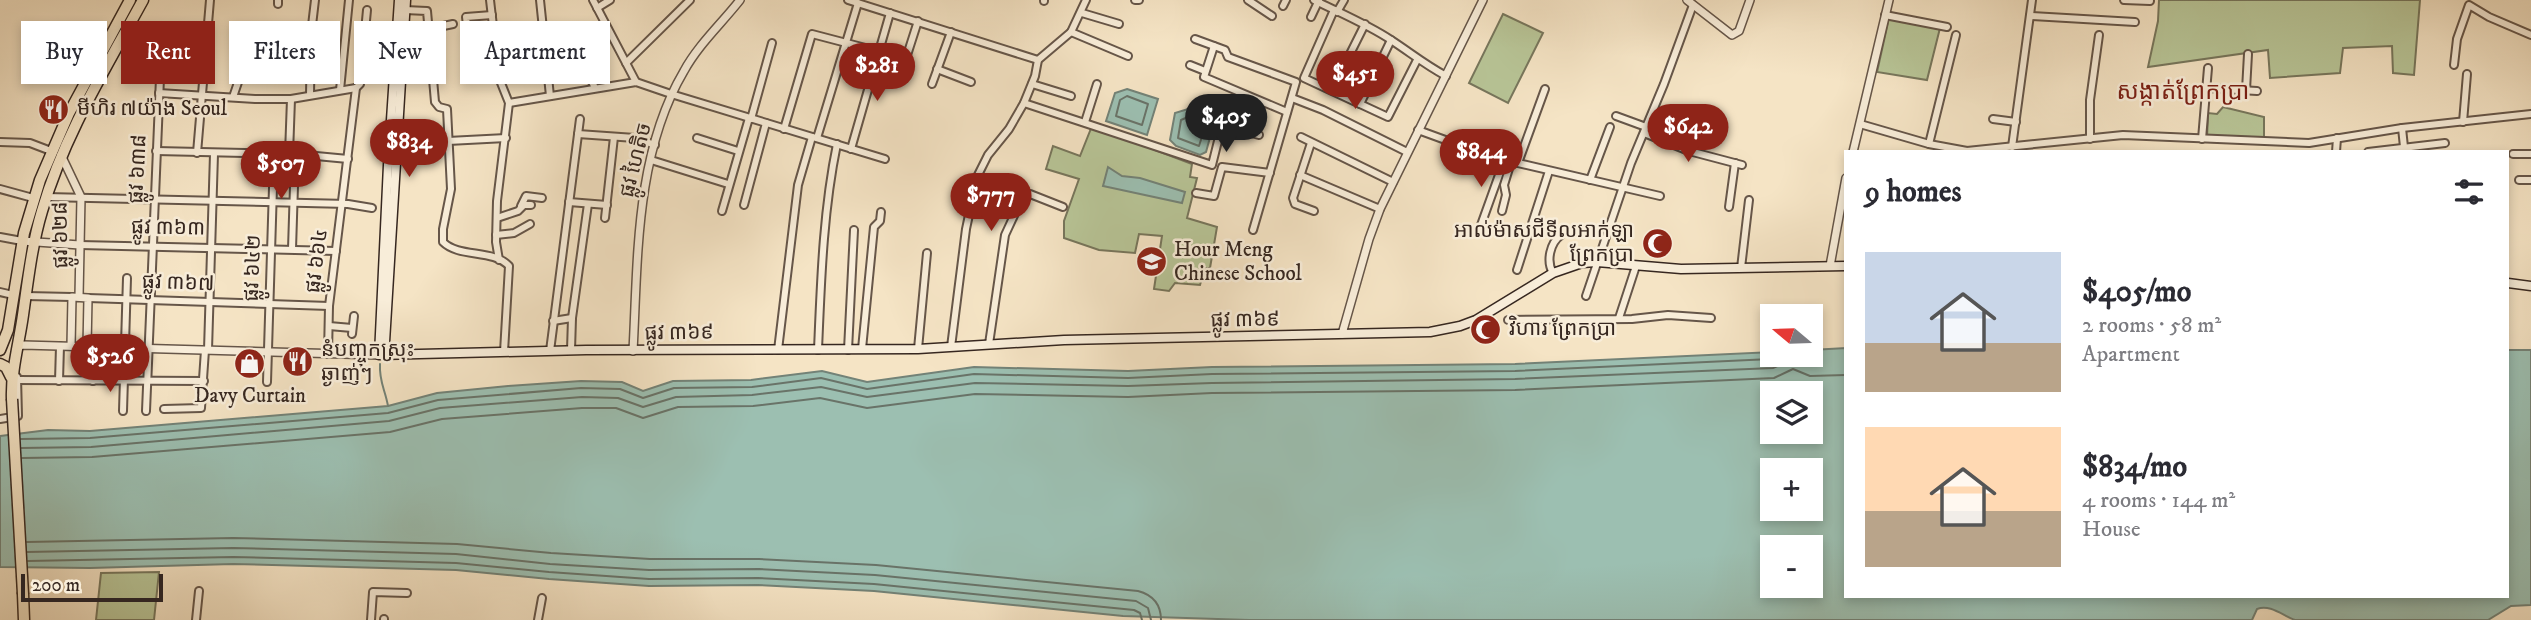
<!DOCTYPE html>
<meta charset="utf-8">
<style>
body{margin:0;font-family:"IM FELL DW Pica","Noto Sans Khmer",serif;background:#f7f7f7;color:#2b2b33;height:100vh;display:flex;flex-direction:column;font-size:26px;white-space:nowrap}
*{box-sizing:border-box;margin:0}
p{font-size:23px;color:#7c7c81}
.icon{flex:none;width:38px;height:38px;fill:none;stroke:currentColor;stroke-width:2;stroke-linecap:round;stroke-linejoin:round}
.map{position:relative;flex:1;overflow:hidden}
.sheet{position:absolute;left:1844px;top:150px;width:665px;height:448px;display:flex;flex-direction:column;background:#fff;border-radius:0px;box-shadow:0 4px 10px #0003}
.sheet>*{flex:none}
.hud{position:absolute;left:21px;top:21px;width:665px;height:63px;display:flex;gap:14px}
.needle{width:46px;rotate:289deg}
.buttons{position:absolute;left:1760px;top:304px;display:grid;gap:14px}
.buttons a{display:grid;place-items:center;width:63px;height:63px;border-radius:0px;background:#fff;box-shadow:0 4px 10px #0003;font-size:35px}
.scale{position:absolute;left:21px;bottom:18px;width:142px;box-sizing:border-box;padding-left:7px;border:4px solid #362720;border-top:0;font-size:19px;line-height:24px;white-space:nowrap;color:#362720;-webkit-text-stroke:5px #f8edd9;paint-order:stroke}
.price{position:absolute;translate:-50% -60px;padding:0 16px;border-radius:24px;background:#8f2418;color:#fff;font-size:23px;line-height:46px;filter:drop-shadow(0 2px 4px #0008)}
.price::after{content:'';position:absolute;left:50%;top:42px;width:21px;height:16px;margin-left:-10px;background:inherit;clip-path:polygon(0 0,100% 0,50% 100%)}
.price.selected{background:#222;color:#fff}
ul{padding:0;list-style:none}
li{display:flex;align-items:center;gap:21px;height:175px;padding:0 21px}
li span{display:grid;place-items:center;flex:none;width:196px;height:140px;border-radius:0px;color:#555}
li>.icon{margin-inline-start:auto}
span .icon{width:84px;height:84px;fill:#fffc;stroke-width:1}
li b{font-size:30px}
h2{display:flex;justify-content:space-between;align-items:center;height:84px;padding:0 21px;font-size:30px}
.chip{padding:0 24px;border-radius:0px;background:#fff;box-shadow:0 4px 10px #0003;font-size:24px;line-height:63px}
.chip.selected{background:#8f2418;color:#fff}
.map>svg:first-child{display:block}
</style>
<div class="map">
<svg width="2531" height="620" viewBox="0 0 2531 620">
<rect width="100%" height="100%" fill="#f5e4c5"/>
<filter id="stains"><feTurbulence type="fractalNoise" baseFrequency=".00286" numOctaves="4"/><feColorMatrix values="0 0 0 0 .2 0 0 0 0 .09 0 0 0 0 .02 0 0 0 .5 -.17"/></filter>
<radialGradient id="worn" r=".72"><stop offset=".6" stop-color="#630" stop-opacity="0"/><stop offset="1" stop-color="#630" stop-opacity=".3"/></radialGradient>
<g fill="#b8c597" stroke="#77765c" stroke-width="2">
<polygon points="2159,0 2420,0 2414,75 2393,73 2392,46 2343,48 2340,73 2270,78 2268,50 2148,67 2158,21"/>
<polygon points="1503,14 1543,33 1508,103 1469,83"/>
<polygon points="1889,18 1940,28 1927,80 1877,72"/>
<polygon points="2223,107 2264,117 2264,139 2207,138 2208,113 2217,114"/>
<polygon points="1092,126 1192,164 1190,177 1197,178 1187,218 1217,227 1210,268 1205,268 1200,285 1175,283 1169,291 1154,289 1162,236 1139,234 1135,253 1099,250 1064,238 1064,221 1079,179 1046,169 1053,146 1080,156"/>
<polygon points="159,572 154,620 96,620 101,573"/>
</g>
<g fill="#9cbfb1" stroke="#738277" stroke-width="2" fill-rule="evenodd">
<polygon points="1127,89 1158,99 1147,135 1106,121 1115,93"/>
<polygon points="1188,109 1215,119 1206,152 1200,155 1176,146 1170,140 1175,113"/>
<polygon points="1108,167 1122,176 1140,178 1185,192 1182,203 1103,186"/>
<path d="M1846,348V597H2508V350H2531V605L2511,606L2488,620H2295C2282,615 2270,604 2257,609L2252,620H1249L1123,616L874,591L758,585L649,586L549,579L456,570L233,564L90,568L0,567V436L48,430L90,431L388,406L437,393L508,386L581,381L622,382L643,391L673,381L751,380L822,371L867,382L974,367L1128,371L1212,367L1515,364L1773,352V355H1811V350ZM1773,394H1811V432H1773ZM1773,471H1811V509H1773ZM1773,548H1811V586H1773Z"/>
</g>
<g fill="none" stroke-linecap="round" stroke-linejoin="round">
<g stroke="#697368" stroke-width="2">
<polygon points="1127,96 1148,104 1142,125 1116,116 1120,100"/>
<polygon points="1188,117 1206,124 1199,146 1178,138 1181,120"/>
<polyline points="21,439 90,438 388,413 438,400 581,388 620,389 643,398 674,388 752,387 821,378 867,389 974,374 1128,378 1212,374 1515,371 1771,359 1778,355"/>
<polyline points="21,448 91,447 389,421 440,408 582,397 618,398 643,407 676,397 752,395 821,387 867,397 975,383 1128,386 1212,383 1515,379 1773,368 1782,364 1788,355"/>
<polyline points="22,458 92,457 390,432 442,419 582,408 616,408 643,418 678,407 753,406 820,398 867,408 975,394 1128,397 1212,393 1515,390 1774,378 1793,369 1810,376 1846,375"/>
<path d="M27,542L233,538L457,544L551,553L650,559H759L876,565L1138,591C1153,595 1161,605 1161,620"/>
<polyline points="27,552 233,548 456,554 550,564 649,570 759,569 875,575 1136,601 1148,608 1151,620"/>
<polyline points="28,561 233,557 456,563 549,572 649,579 758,578 874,584 1134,610 1140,613 1142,620"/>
</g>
<path stroke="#738277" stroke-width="2" d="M380,364C379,382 385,389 388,406"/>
<defs>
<g id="minor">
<polyline points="490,0 499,78 509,103 497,201 496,242 499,260"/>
<polyline points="540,0 550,96"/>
<polyline points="593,0 636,82"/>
<polyline points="848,0 1038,60"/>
<polyline points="1135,0 1139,0"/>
<polyline points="1248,0 1272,16"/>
<path d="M1314,0C1340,13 1367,24 1391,40C1411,53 1424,64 1446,76"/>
<polyline points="2124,0 2150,1"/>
<polyline points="1044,1 1044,0"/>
<polyline points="278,4 278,0"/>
<polyline points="1283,6 1286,0"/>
<polyline points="597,8 610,0"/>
<path d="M405,10L427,11L435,102L439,107L447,109L451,189L443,229V242C459,258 493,249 509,266L504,352"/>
<polyline points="1334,10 1304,78 1388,117 1417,60"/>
<polyline points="1337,12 1344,0"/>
<polyline points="1082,13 1119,24"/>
<polyline points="1885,15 1947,27"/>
<polyline points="2030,16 2135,22"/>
<polyline points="1311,17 1319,0"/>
<polyline points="429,29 453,24"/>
<polyline points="1071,32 1128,56"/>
<polyline points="1195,39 1225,50 1228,57 1296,82 1253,230"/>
<polyline points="1214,46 1204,77 1287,112"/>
<polyline points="626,63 690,0"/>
<polyline points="1190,65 1205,71"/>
<polyline points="2454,65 2457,39 2469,5 2489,17 2531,35"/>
<polyline points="586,69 595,88"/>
<polyline points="937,69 971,82"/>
<polyline points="473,76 466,17 492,15"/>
<polyline points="900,77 918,21"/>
<polyline points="932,84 951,32"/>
<polyline points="1032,84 1071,96"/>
<polyline points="2206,88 2257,91"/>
<polyline points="340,90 349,0"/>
<polyline points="1332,90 1365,24"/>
<polyline points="2246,90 2248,54"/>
<polyline points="159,93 255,99 291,99 356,88"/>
<polyline points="310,95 311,34 315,0"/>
<polyline points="233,97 245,62 263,61 270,37"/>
<polyline points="1292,98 1323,110 1407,152"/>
<polyline points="509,103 636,82 671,94 885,159"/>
<polyline points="1024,103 1212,165 1222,125 1259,135"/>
<polyline points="1360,104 1391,40"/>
<polyline points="1616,116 1646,127"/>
<polyline points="751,119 772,43"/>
<polyline points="1993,119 2016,122"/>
<polyline points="1085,122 1097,84"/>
<polyline points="2463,122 2467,74"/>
<polyline points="1860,124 1929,144 1967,151 2123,135 2309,143 2402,128 2531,114"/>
<polyline points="2402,128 2404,147"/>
<polyline points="784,129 812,34 877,51"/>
<polyline points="1418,130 1492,157 1660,196"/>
<polyline points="1644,133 1689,151 1742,165"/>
<polyline points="578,134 635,138 655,145"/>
<polyline points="1301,137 1393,182"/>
<polyline points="697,138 738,151"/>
<polyline points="817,138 858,3"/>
<polyline points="2090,139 2090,100 2099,35"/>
<polyline points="2202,139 2208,68"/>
<polyline points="448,141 506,138"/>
<polyline points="0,142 30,143 51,151"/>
<polyline points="1311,143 1293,198 1295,204 1314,211"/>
<polyline points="1929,144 1956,35"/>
<polyline points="2012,147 2032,0"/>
<polyline points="851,149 890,13"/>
<polyline points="156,151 295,154 348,159"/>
<polyline points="2336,152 2337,138"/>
<polyline points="2368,152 2445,143"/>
<polyline points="197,153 210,0"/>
<polyline points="289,154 291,99"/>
<polyline points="2513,154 2531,154"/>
<polyline points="651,160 728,184"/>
<polyline points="1518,163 1545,89"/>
<polyline points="1300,175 1380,209"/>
<polyline points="1590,180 1610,127"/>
<polyline points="2519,180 2531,180"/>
<polyline points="0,189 33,198"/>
<polyline points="1196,193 1214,196 1222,167 1270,173"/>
<polyline points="46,197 348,204 372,208"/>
<polyline points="569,202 607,205"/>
<polyline points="744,205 766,123"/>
<polyline points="521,206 526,196 542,198"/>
<polyline points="1729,207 1735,163"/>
<polyline points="722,211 749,118"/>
<polyline points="1502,211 1506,195 1504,185 1511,162"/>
<polyline points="497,218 518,211 524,205 531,205"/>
<polyline points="605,218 614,137"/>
<polyline points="1481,225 1504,161"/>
<polyline points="496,235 514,233 530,224"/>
<polyline points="0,237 22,241"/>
<polyline points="80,245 336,251"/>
<polyline points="292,249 295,154"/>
<polyline points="1741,268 1749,200"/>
<polyline points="1517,270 1549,171"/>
<path d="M1553,273C1546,261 1550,243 1561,235"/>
<polyline points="0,292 13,295"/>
<polyline points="26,296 72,297"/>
<polyline points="1586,296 1631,163 1664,84 1693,5"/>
<polyline points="88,298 329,306"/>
<polyline points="1619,318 1636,266"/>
<polyline points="1508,320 1632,319 1668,315 1711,318"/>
<polyline points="553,321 572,318"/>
<polyline points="329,326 352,328"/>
<polyline points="352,334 354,316"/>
<polyline points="989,344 1005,235 1024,194 1030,194 1063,207"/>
<polyline points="951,347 966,229 977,177 988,155 1009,129 1024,103 1035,76 1038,60 1071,32 1086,0"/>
<polyline points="862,349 874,227 880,221 881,212"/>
<polyline points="918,349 927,253"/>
<polyline points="208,350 214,154"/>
<polyline points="571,350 572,318 588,204"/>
<polyline points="778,350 798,185 812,137"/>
<path d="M818,350C821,280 823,212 837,144"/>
<polyline points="848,350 854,230"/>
<polyline points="550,351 580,119"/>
<polyline points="328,354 329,306 356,88 360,84 367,10"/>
<polyline points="17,380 204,381"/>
<polyline points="59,381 60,346"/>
<polyline points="93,381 94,347"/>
<polyline points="267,382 274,155"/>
<polyline points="164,409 201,408 205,350"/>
<polyline points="123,411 127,278"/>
<polyline points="146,411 161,54"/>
<polyline points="0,419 18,416 17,377"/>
<polyline points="196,620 199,591"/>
<polyline points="371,620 373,592 407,593"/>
<polyline points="384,620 384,619"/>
<polyline points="538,620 542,598"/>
</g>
<g id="tertiary">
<polyline points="1687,0 1732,35 1739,31 1750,0"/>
<polyline points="1853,152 1889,0"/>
<polyline points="61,155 81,197 79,297"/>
<polyline points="22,241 80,245"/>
<polyline points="1830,266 1846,178"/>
<polyline points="1342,334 1369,239 1380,209 1483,0"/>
<polyline points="71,346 72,297 88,298 87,347"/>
<polyline points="17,347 23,345 379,355"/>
<path d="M633,351C638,258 635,154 684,71C698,45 722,23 740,0"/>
</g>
<g id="secondary">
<polyline points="399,0 388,165 379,355 586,350 918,349 1064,340 1430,332 1460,326 1476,320 1553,273 1582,263 1597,262 1681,269 1846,266"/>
<polyline points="2508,283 2531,286"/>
<polyline points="385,342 406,0"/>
</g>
<g id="trunk">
<polyline points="0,350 8,330 24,233 40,180 69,113 130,0"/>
<polyline points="0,364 6,367 11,377"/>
<path d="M12,399C11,370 19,344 23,315C28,280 32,244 42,211C64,135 106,68 143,0"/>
<polyline points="23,594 24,620"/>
</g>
</defs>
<use href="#minor" stroke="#665649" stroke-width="10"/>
<use href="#tertiary" stroke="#665649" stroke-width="10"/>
<use href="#secondary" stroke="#362720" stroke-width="11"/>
<use href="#trunk" stroke="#362720" stroke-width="13"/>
<use href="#minor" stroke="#f8edd9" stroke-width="6"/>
<use href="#tertiary" stroke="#f8edd9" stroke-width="7"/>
<use href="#secondary" stroke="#f8edd9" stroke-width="8"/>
<use href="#trunk" stroke="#f5e4c5" stroke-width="10"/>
<defs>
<polyline id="trunk-bridge" points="12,399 23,594"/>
</defs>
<use href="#trunk-bridge" stroke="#362720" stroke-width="13" stroke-linecap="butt"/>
<use href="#trunk-bridge" stroke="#f5e4c5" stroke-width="10"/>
</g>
<defs>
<symbol id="restaurant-disc" viewBox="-11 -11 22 22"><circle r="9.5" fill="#8f2418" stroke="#f8edd9"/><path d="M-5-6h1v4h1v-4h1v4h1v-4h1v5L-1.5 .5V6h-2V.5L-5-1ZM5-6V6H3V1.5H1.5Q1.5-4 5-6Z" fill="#fff"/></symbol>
<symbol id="mosque-disc" viewBox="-11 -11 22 22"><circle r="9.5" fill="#8f2418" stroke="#f8edd9"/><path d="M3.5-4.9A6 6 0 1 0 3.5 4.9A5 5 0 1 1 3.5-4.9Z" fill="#fff"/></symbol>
<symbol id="school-disc" viewBox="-11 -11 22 22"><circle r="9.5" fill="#8f2418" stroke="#f8edd9"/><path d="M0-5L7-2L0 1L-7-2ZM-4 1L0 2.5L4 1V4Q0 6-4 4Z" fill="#fff"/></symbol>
<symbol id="shop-disc" viewBox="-11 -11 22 22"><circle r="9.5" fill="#8f2418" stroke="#f8edd9"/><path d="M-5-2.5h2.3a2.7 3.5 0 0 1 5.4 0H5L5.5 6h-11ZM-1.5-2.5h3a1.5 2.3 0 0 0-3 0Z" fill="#fff"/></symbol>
</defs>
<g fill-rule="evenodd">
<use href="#restaurant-disc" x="36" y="92" width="35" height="35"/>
<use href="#mosque-disc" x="1640" y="226" width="35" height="35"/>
<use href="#school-disc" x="1134" y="244" width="35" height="35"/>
<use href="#mosque-disc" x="1468" y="312" width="35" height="35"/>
<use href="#restaurant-disc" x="280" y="344" width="35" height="35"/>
<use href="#shop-disc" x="232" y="346" width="35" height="35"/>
</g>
<g text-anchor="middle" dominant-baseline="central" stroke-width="5" stroke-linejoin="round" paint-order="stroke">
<g font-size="21" fill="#362720" stroke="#f8edd9" text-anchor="start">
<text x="77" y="109">មីហិរ ៧យ៉ាង Seoul</text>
<text x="1634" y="231" text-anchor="end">អាល់ម៉ាសជីទីលអាក់ឡា<tspan x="1634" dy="24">ព្រែកប្រា</tspan></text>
<text x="1174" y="250">Hour Meng<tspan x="1174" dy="24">Chinese School</tspan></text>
<text x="1509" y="329">វិហារ ព្រែកប្រា</text>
<text x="321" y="350">នំបញ្ចុកស្រុះ<tspan x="321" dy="24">ឆ្ងាញ់ៗ</tspan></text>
<text x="250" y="396" text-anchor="middle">Davy Curtain</text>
</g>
<g font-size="21" fill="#362720" stroke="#f8edd9">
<text transform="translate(636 160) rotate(-76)">ផ្លូវ ហៃតិច</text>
<text transform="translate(138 169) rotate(-87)">ផ្លូវ ៦៣៨</text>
<text transform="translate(168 228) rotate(1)">ផ្លូវ ៣៦៣</text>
<text transform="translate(61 235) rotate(-91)">ផ្លូវ ៦២៨</text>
<text transform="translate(317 261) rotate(-83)">ផ្លូវ ៦៦៤</text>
<text transform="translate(253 268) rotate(-88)">ផ្លូវ ៦៤២</text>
<text transform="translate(178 283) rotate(2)">ផ្លូវ ៣៦៧</text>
<text transform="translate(1245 320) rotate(-1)">ផ្លូវ ៣៦៩</text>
<text transform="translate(679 333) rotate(-1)">ផ្លូវ ៣៦៩</text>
</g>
<g font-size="24" fill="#7a1f14" stroke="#f8edd9">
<text x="2183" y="92">សង្កាត់ព្រែកប្រា</text>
</g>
</g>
<rect width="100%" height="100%" filter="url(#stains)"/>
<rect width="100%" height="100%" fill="url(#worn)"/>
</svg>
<div class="buttons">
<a><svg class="needle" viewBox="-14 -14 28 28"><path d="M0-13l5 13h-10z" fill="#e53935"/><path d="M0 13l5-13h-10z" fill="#7c7c81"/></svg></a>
<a><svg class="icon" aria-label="layers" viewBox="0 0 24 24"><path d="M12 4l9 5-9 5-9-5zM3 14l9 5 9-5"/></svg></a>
<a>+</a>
<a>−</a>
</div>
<div class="scale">200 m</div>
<b class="price" style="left:877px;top:103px">$281</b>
<b class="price" style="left:1355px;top:111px">$451</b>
<b class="price selected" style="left:1226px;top:154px">$405</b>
<b class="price" style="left:1688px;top:164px">$642</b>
<b class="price" style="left:409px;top:179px">$834</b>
<b class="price" style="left:1481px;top:189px">$844</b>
<b class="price" style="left:281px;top:201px">$507</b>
<b class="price" style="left:991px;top:233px">$777</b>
<b class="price" style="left:110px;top:394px">$526</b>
<div class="hud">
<a class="chip">Buy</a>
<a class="chip selected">Rent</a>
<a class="chip">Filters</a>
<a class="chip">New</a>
<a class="chip">Apartment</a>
</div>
<section class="sheet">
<h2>9 homes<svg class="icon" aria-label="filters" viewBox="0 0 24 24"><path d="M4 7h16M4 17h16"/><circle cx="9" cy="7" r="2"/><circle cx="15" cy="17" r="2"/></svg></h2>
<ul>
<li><span style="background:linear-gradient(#c9d6e8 65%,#b9a48a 0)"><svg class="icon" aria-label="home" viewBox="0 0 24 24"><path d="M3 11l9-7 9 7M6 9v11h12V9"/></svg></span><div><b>$405/mo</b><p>2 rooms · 58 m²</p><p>Apartment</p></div></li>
<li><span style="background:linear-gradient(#ffd9b3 60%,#b9a48a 0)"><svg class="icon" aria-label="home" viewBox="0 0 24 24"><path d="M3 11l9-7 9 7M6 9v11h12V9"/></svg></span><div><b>$834/mo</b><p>4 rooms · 144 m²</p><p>House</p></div></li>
</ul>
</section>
</div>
